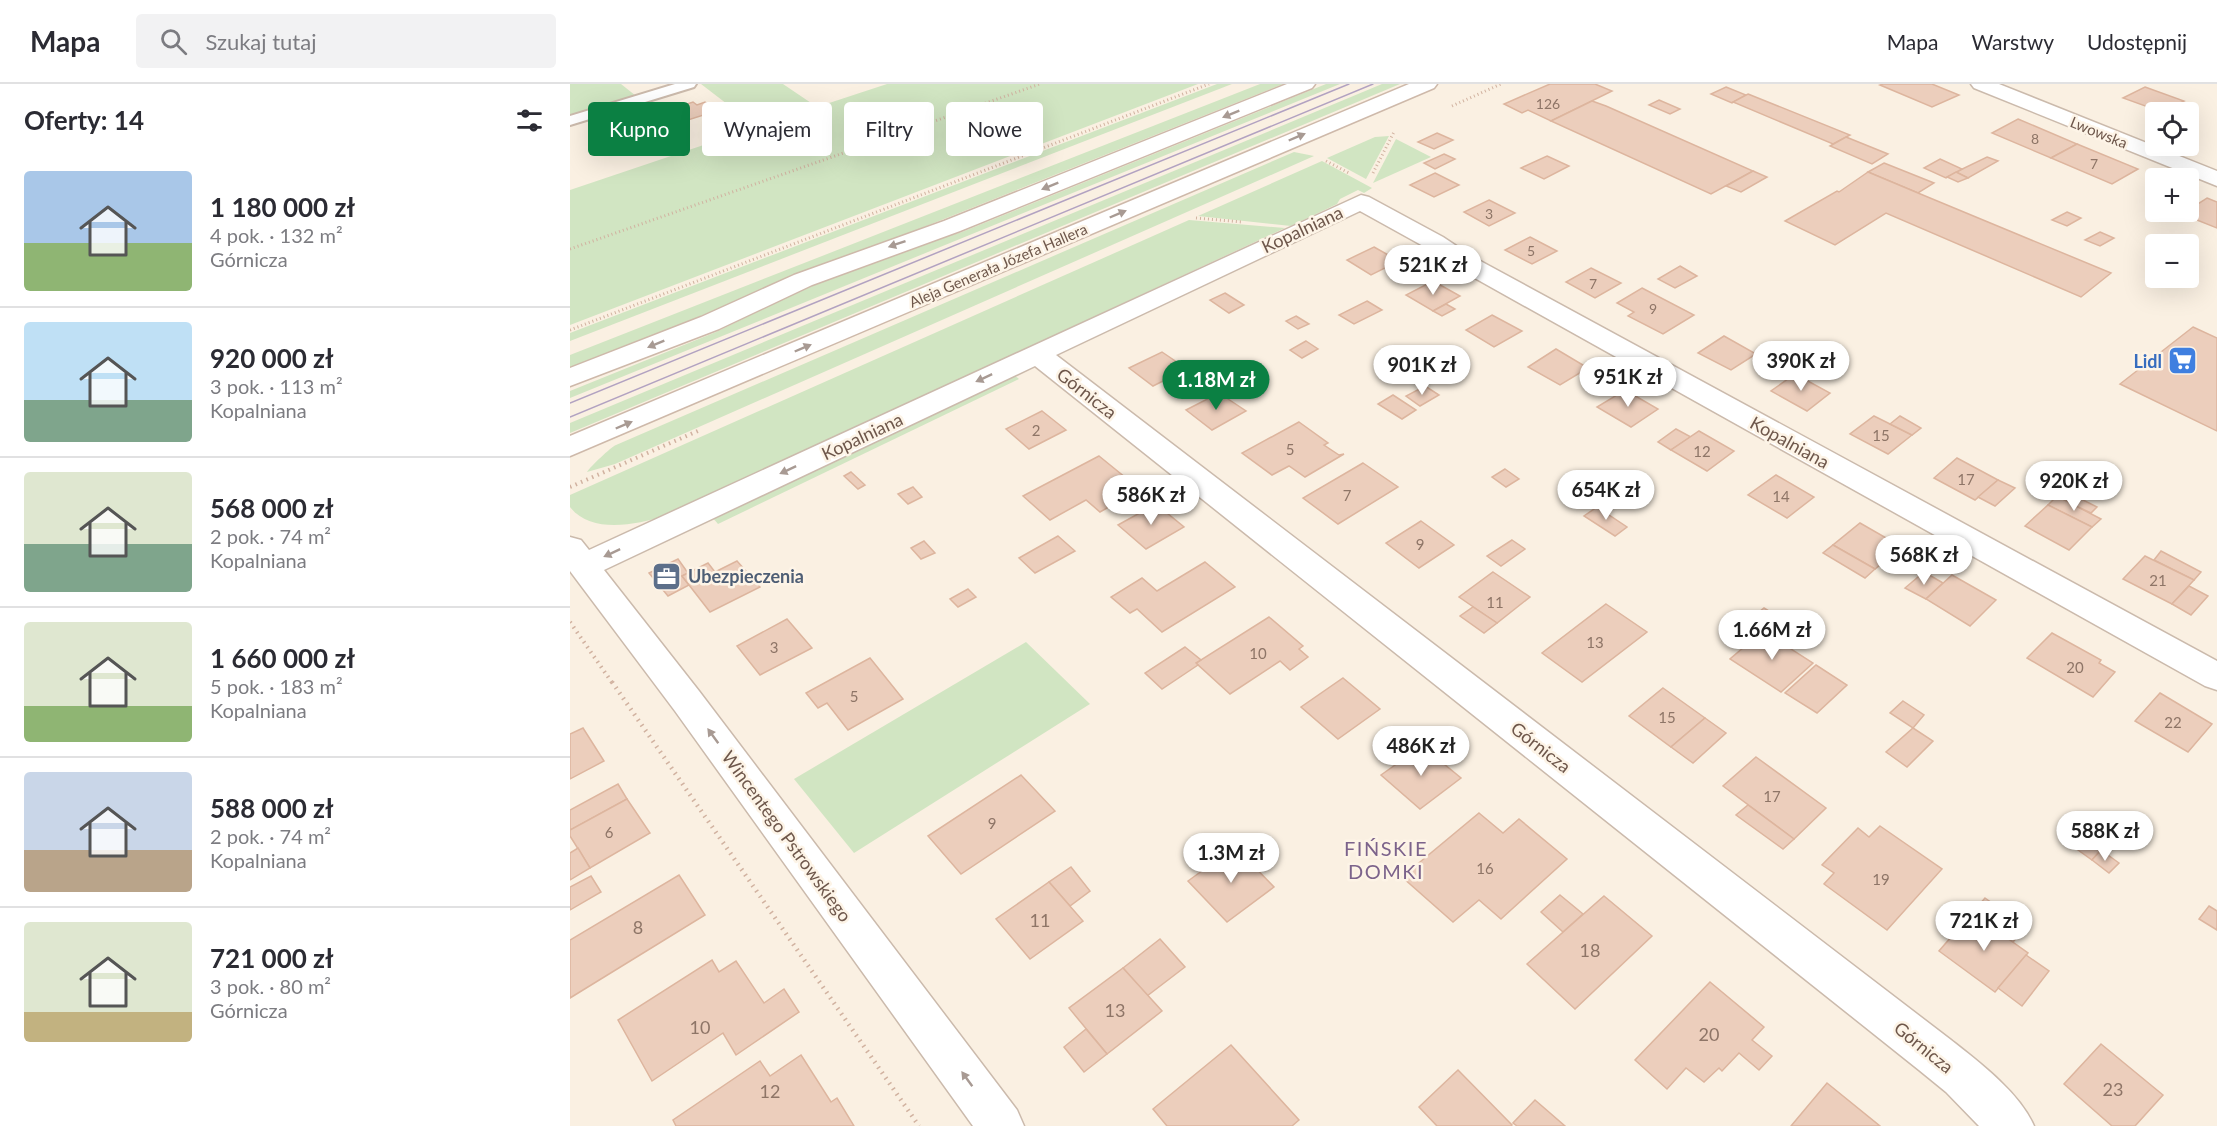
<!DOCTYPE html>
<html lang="pl">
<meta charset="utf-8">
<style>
body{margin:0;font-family:Lato,sans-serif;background:#f2f2f3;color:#2b2b33;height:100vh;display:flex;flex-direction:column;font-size:22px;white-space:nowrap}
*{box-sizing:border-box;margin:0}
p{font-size:20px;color:#7c7c81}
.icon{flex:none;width:33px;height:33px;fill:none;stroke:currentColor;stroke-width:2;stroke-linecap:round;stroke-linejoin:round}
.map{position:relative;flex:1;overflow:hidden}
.panel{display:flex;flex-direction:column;background:#fff;width:570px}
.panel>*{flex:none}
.hud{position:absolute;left:18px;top:18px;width:570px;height:54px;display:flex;gap:12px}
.controls{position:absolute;left:1575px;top:18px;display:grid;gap:12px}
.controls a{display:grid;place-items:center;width:54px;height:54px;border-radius:6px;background:#fff;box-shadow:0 6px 24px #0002;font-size:30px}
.price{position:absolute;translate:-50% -51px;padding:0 14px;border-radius:21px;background:#fff;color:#222;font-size:20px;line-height:39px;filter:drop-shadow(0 2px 3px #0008)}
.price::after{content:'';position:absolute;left:50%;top:36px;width:18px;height:14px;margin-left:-9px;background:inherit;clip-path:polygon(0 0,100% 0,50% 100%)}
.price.selected{background:#0b8043;color:#fff}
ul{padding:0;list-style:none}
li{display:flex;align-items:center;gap:18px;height:150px;padding:0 24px}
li+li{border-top:2px solid #e1e1e2}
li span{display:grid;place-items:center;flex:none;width:168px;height:120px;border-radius:6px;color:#555}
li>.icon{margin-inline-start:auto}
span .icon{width:72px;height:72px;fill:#fffc;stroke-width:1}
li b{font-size:26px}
h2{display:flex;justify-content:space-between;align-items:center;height:72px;padding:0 24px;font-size:26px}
.pill{padding:0 21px;border-radius:6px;background:#fff;box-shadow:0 6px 24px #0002;font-size:21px;line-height:54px}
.pill.selected{background:#0b8043;color:#fff}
header{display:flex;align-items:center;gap:36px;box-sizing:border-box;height:84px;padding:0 30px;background:#fff;border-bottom:2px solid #e1e1e2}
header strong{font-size:28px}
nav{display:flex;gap:33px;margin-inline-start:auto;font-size:21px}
.search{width:420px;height:54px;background:#f2f2f3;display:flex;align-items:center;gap:15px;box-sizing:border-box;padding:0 21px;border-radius:6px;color:#7c7c81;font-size:22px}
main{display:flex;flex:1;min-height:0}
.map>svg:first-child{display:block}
</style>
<header>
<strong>Mapa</strong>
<div class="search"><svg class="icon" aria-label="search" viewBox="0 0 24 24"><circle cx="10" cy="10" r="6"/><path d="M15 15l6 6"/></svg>Szukaj tutaj</div>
<nav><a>Mapa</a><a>Warstwy</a><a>Udostępnij</a></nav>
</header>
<main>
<section class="panel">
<h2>Oferty: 14<svg class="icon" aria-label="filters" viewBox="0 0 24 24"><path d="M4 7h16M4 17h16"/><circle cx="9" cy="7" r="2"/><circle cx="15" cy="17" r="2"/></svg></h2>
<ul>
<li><span style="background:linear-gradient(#a9c7e8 60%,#8fb573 0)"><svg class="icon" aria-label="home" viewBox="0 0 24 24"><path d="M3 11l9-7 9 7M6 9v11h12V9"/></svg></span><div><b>1 180 000 zł</b><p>4 pok. · 132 m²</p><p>Górnicza</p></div></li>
<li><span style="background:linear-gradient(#bfe0f5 65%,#7fa58c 0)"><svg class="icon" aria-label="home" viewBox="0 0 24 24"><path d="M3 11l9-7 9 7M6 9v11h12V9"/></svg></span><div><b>920 000 zł</b><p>3 pok. · 113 m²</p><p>Kopalniana</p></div></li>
<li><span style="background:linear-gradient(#dfe7d0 60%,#7fa58c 0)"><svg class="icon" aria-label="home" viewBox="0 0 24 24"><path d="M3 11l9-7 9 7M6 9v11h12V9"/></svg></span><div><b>568 000 zł</b><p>2 pok. · 74 m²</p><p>Kopalniana</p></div></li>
<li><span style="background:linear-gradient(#dfe7d0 70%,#8fb573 0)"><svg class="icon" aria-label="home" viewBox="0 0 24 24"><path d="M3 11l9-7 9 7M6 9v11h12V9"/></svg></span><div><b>1 660 000 zł</b><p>5 pok. · 183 m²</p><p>Kopalniana</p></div></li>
<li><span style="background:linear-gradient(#c9d6e8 65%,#b9a48a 0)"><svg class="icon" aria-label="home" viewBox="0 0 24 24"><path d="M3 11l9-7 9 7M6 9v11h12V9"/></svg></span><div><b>588 000 zł</b><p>2 pok. · 74 m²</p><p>Kopalniana</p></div></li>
<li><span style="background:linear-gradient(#dfe7d0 75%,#c2b280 0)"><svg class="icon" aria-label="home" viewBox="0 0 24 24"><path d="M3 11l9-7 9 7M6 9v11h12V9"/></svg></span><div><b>721 000 zł</b><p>3 pok. · 80 m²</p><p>Górnicza</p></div></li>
</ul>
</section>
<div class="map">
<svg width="1647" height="1042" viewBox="0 0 1647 1042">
<rect width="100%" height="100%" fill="#faf0e2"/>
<g fill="#d1e5c2">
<polygon points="0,0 51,0 66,12 0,32"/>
<polygon points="131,0 213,0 247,23 317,0 628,0 0,241 0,106 187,43"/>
<polygon points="647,0 662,0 0,257 0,249"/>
<polygon points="690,0 713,0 0,284 0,271"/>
<polygon points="756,0 770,0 0,314 0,307 146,248 249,197 307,174 392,148"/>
<polygon points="812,0 830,0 0,349 0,339"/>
<polygon points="819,52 796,95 757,74 805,53"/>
<polygon points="826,55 861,73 803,99"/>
<path d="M724,68L744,72L45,380L17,388C20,383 41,363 46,361Z"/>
<polygon points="752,77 802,104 794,109 788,106 770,115 767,120 721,142 628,132"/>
<path d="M619,136L715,144L95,432C65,441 21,450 0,423V411Z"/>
<polygon points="444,291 449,295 148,440 142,433"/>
<polygon points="456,558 520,620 284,769 224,695"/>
</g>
<g fill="#eccebc" stroke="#ddb59e" stroke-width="1.5">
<polygon points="980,0 1025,0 1042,7 981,37 958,26 952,29 934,20"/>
<polygon points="1313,0 1362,0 1389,11 1362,23 1310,1"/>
<polygon points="1156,3 1176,11 1162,19 1141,10"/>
<polygon points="1575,3 1614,17 1592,28 1553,14"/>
<polygon points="1178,10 1280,51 1263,60 1163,18"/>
<polygon points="1089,16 1110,25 1100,30 1079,21"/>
<polygon points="1022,17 1036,22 1183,87 1141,110 981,37"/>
<polygon points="123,18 127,21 135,18 146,27 115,37 104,28 112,26 108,23"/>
<polygon points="71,35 81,44 50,54 40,44"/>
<polygon points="1448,35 1507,60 1481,74 1422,49"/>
<polygon points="43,47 50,54 53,56 42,60 32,51"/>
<polygon points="867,49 883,56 864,65 848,58"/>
<polygon points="1276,53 1318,70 1302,80 1260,62"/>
<polygon points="1507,60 1568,85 1542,100 1481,74"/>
<polygon points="874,70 885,75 865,85 854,79"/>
<polygon points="977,72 999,82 974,95 951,84"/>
<polygon points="1417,73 1428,77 1398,94 1386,88"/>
<polygon points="1370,75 1392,85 1376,94 1354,84"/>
<polygon points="1314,79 1364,99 1348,109 1298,88"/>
<polygon points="1183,87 1197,93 1171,108 1156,102"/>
<polygon points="1298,88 1348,109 1541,189 1511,213 1316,129 1265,161 1215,137 1267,107 1269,108"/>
<polygon points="1386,88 1398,94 1388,98 1377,93"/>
<polygon points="865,89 889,101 864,113 840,101"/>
<polygon points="1637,114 1647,118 1647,144 1612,130"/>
<polygon points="919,116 945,129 919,142 894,128"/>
<polygon points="1497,128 1511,134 1497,142 1482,136"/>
<polygon points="1530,148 1544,154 1530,162 1515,156"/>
<polygon points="960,153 987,167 962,180 935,166"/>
<polygon points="804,163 829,177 801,191 777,176"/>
<polygon points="1110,182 1127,192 1105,204 1088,195"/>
<polygon points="1021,184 1051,199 1025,214 996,198"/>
<polygon points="863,197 890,212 863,227 836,211"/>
<polygon points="1072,204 1124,231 1093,250 1058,232 1064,228 1047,219"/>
<polygon points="655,209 674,221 659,229 640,216"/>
<polygon points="797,217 812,226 784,240 769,231"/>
<polygon points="876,220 885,225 872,232 863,227"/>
<polygon points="922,231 952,247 924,263 896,246"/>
<polygon points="726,232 739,240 728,245 716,237"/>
<polygon points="1623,243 1647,254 1647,347 1550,300"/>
<polygon points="1154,252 1186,270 1161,286 1128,269"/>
<polygon points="736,257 748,265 732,274 720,266"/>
<polygon points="986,265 1018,284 990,301 958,283"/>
<polygon points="592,268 617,285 583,302 559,284"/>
<polygon points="1225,290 1260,309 1237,327 1201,307"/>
<polygon points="855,302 869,311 850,322 836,312"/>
<polygon points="1055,306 1088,325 1061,343 1027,323"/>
<polygon points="649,309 676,327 642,346 616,326"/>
<polygon points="823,311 846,326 832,335 808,320"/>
<polygon points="472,327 496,346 459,365 436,345"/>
<polygon points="1304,332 1342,351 1318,370 1280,350"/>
<polygon points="1330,332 1351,344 1342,351 1320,340"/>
<polygon points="729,338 758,359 754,361 769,371 774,370 735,393 719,382 702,391 672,369"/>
<polygon points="1106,345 1121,353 1101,366 1088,358"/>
<polygon points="1129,347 1164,367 1137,387 1101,366"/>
<polygon points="529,372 556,394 552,397 565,408 530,428 516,416 480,436 453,412"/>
<polygon points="1387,374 1428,396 1405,416 1364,394"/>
<polygon points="793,379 828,403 768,440 733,414"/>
<polygon points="935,385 949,395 936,403 922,393"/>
<polygon points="281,388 295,401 288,405 274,392"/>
<polygon points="1206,391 1244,413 1217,434 1178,411"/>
<polygon points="1428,396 1445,404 1425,422 1408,413"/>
<polygon points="343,403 352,413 338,420 328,410"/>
<polygon points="1487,412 1504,421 1531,435 1522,443 1478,421"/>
<polygon points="1511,415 1527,423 1521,429 1504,421"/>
<polygon points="586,420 614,443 576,465 548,441"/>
<polygon points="1478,421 1522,443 1499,466 1455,442"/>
<polygon points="1027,423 1057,443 1045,452 1014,432"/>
<polygon points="851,437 884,461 849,484 816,459"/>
<polygon points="1290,439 1332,463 1305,485 1263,461"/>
<polygon points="488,452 505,467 465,489 449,474"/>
<polygon points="942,456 955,465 931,482 917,472"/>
<polygon points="354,457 365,469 351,475 341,464"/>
<polygon points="1263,461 1305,485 1295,494 1253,469"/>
<polygon points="1591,467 1631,488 1624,496 1584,476"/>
<polygon points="1575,472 1624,496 1602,520 1553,495"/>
<polygon points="108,475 118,489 112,492 119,501 98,512 79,489"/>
<polygon points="167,477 190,503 140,528 112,492 138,479 145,488"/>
<polygon points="635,478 665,503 592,548 567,525 560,529 541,513 572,494 587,507"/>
<polygon points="923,488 960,513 927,539 889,513"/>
<polygon points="1354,488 1373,499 1356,515 1335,504"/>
<polygon points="1382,491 1426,516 1400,542 1356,515"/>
<polygon points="1619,502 1638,512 1621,531 1602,520"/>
<polygon points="398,505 406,513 388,523 380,515"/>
<polygon points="1036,520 1077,548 1012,598 972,569"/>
<polygon points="903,523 927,539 914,549 890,532"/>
<polygon points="1194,524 1225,543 1208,557 1178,537"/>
<polygon points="699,533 733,562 729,565 738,573 720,586 710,577 660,610 626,579"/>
<polygon points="217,535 242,564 190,591 167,562"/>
<polygon points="1193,547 1243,579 1211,608 1160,575"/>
<polygon points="1482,549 1531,576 1529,579 1545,588 1523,613 1457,574"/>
<polygon points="615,563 631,576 626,579 628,581 592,605 575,589"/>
<polygon points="300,574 333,615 278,646 257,619 248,624 236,609"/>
<polygon points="1246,581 1277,601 1247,629 1215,609"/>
<polygon points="773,594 810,625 768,655 731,623"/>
<polygon points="1093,604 1135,634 1101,663 1059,632"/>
<polygon points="1590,609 1642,640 1618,668 1565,637"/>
<polygon points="1333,617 1354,631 1343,644 1320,629"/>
<polygon points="1135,634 1156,649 1123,679 1101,663"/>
<polygon points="13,644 34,677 0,695 0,650"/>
<polygon points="1343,644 1363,657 1337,683 1316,668"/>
<polygon points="852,662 891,694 850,725 811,691"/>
<polygon points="1186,673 1256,724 1224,755 1153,702"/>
<polygon points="451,691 485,727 391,790 358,752"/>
<polygon points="48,700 57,715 0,746 0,726"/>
<polygon points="57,715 80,749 20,784 0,752 0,746"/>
<polygon points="1178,721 1224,755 1213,765 1166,731"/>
<polygon points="909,729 933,749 949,735 997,775 931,835 909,816 883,838 832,793"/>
<polygon points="1310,742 1372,785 1317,846 1254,800 1264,789 1252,781 1288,744 1299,753"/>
<polygon points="1519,743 1540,758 1531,766 1510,753"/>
<polygon points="1510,753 1531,766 1522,776 1501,761"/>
<polygon points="665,763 704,803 657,838 618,797"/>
<polygon points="8,764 20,784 0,796 0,769"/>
<polygon points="1531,766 1549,779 1539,789 1522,776"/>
<polygon points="501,783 520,807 500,822 479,798"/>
<polygon points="109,791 135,831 0,914 0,856"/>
<polygon points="21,792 31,808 0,826 0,803"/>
<polygon points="479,798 513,837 460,875 426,835"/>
<polygon points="990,811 1013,830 993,848 971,828"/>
<polygon points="1034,812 1082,852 1005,925 957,880"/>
<polygon points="1415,814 1456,843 1443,858 1402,829"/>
<polygon points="1639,822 1647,827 1647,846 1629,835"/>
<polygon points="1402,829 1458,869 1425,908 1369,867"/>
<polygon points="590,855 615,883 577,912 553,884"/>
<polygon points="1456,871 1479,887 1452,922 1428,904"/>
<polygon points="142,876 149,888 166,877 194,919 214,905 229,928 166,971 153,949 82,997 48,936"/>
<polygon points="553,884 592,927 537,970 499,924"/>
<polygon points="1140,898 1194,943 1182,956 1202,972 1189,986 1169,969 1152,987 1149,984 1134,998 1116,984 1097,1005 1065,976"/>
<polygon points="516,945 537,970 514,988 494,963"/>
<polygon points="1531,960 1593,1011 1565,1042 1542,1042 1494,1000"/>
<polygon points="661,961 729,1036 722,1042 597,1042 583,1025"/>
<polygon points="231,971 261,1018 267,1014 284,1042 106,1042 103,1036 190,977 200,992"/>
<polygon points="888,986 942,1041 941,1042 867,1042 849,1023"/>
<polygon points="1257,999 1310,1042 1221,1042"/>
<polygon points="965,1016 995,1042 947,1042 943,1039"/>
</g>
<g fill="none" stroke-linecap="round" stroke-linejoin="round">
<defs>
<polygon id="lane" points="105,0 126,0 124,3 0,41 0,32"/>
<g id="street">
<polygon points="1401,0 1429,0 1647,87 1647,102 1404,4"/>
<path d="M791,111L799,113L873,153L903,173L1647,577V606L1635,602L885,183L855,163L790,127L486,271L1381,956C1409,978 1450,1009 1464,1042H1409L1376,1008L1349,986L465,282L34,486L129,607L447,1026L454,1042H403L105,627L0,487V453L11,456L19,466Z"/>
</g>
<g id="secondary">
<polygon points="717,0 745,0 742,4 390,147 242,201 149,245 0,302 0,284 131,233 224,191 374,137"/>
<polygon points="839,0 867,0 864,4 0,372 0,352"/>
</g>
</defs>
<use href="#lane" stroke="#cbbaac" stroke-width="4"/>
<use href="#street" stroke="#cbbaac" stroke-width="3"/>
<use href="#secondary" stroke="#ceb9aa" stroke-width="3"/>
<g stroke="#d1b2a0" stroke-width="3" stroke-dasharray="1 3" stroke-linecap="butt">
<polyline points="882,22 931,0"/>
<polyline points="756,77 779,89"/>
<polyline points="803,89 824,48"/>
<polyline points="626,134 672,138"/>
<polyline points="0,165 470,0"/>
<polyline points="0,246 639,0"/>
</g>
<g stroke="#d1b2a0" stroke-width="4" stroke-dasharray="1.5 4.5" stroke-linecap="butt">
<polyline points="0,403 130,346"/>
<polyline points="0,538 43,600"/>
</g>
<polyline stroke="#d1b2a0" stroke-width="4.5" stroke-dasharray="1.5 5" stroke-linecap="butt" points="42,598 349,1042"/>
<use href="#lane" fill="#fff" fill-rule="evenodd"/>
<use href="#street" fill="#fff" fill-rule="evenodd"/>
<use href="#secondary" fill="#fff" fill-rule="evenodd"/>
<g stroke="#b2a2c1" stroke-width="1.5">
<polyline points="0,319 779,0"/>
<polyline points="0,333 803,0"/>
</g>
</g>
<defs><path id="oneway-solid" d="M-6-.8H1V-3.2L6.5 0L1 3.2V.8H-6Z" transform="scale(1.5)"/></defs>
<g fill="#a89a93">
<use href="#oneway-solid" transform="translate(661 30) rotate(158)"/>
<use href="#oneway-solid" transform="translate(727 53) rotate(-23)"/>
<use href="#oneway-solid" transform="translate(480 102) rotate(158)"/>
<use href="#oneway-solid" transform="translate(548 130) rotate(-23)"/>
<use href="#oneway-solid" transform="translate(327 160) rotate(161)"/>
<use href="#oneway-solid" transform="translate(86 260) rotate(158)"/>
<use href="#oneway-solid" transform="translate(233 264) rotate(-23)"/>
<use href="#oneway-solid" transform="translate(414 294) rotate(155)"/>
<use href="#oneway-solid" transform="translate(54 341) rotate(-23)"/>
<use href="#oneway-solid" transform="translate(218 386) rotate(155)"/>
<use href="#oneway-solid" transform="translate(42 469) rotate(155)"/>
<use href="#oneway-solid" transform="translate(143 652) rotate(-126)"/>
<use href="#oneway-solid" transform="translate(397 995) rotate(-126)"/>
</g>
<defs>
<symbol id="supermarket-square" viewBox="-11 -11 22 22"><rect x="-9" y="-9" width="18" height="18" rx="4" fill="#3f7fe0" stroke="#fdf4e7"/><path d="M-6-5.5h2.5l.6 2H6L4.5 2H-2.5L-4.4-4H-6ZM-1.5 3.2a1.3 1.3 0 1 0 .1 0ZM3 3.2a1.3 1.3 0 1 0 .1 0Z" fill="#fff"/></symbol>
<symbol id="office-square" viewBox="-11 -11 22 22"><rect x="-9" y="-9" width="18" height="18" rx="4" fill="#5c6f8a" stroke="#fdf4e7"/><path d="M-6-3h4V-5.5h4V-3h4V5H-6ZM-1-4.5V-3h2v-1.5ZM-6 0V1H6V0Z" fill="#fff"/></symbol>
</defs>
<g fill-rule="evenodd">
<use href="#supermarket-square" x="1596" y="260" width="33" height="33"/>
<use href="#office-square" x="80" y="476" width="33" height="33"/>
</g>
<g text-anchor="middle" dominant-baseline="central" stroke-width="5" stroke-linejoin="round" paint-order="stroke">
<g font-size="14" fill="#8e7567">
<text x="978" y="19">126</text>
<text x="1465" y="54">8</text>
<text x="1524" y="79">7</text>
<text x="919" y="129">3</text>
<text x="961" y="166">5</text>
<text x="1023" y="199">7</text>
<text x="1083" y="224">9</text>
</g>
<g font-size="15" fill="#6e574b" stroke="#fdf4e7">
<text transform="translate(1529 48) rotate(22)">Lwowska</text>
<text transform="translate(428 181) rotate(-23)">Aleja Generała Józefa Hallera</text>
</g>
<g font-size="15" fill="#8e7567">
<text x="466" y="346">2</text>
<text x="1311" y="351">15</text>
<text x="720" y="365">5</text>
<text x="1132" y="367">12</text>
<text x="1396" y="395">17</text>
<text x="777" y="411">7</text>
<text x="1211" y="412">14</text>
<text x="850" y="460">9</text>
<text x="1588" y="496">21</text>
<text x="925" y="518">11</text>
<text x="1025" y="558">13</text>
<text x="204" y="563">3</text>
<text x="688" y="569">10</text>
<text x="1505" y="583">20</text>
<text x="284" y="612">5</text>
<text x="1097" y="633">15</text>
<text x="1603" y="638">22</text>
<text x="1202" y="712">17</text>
<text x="422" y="739">9</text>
<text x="39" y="748">6</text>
<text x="915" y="784">16</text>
<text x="1311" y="795">19</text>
</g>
<g font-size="18" fill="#6e574b" stroke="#fdf4e7">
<text transform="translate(732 145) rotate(-25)">Kopalniana</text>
<text transform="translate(517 309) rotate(38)">Górnicza</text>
<text transform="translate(292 352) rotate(-25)">Kopalniana</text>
<text transform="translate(1220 358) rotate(29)">Kopalniana</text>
<text transform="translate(971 663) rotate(38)">Górnicza</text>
<text transform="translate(217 752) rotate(54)">Wincentego Pstrowskiego</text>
<text transform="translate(1354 963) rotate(39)">Górnicza</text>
</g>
<g font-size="18" font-weight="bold" fill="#366cbe" stroke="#fdf4e7" text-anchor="end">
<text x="1592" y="277">Lidl</text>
</g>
<g font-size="18" font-weight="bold" fill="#4e5e75" stroke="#fdf4e7" text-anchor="start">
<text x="118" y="492">Ubezpieczenia</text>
</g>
<g font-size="18" fill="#8e7567">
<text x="470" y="836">11</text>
<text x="68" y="843">8</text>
<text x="1020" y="866">18</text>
<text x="545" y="926">13</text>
<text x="130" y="943">10</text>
<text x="1139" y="950">20</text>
<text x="1543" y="1005">23</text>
<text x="200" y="1007">12</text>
</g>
<g font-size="20" letter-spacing="1.5" fill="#7c638b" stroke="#fdf4e7">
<text x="816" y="764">FIŃSKIE<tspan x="816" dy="23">DOMKI</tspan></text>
</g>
</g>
</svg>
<div class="controls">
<a><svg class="icon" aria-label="locate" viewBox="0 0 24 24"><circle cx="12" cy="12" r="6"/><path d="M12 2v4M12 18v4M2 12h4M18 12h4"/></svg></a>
<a>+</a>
<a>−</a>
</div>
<b class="price" style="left:863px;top:212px">521K zł</b>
<b class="price" style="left:1231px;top:308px">390K zł</b>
<b class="price" style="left:852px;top:312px">901K zł</b>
<b class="price" style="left:1058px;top:324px">951K zł</b>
<b class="price selected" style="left:646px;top:327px">1.18M zł</b>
<b class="price" style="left:1504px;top:428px">920K zł</b>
<b class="price" style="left:1036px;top:437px">654K zł</b>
<b class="price" style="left:581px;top:442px">586K zł</b>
<b class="price" style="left:1354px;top:502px">568K zł</b>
<b class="price" style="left:1202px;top:577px">1.66M zł</b>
<b class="price" style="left:851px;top:693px">486K zł</b>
<b class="price" style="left:1535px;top:778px">588K zł</b>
<b class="price" style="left:661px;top:800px">1.3M zł</b>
<b class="price" style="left:1414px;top:868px">721K zł</b>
<div class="hud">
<a class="pill selected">Kupno</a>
<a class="pill">Wynajem</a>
<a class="pill">Filtry</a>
<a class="pill">Nowe</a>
</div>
</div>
</main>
